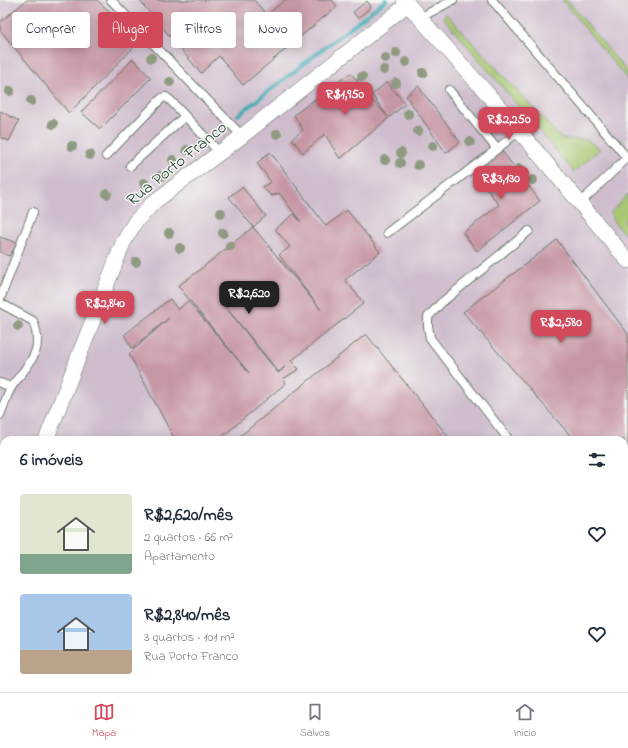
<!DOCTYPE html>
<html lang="pt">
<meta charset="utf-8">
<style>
body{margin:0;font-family:"Indie Flower",sans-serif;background:#f6f6f7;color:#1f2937;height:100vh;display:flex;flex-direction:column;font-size:15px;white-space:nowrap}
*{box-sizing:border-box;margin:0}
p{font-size:13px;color:#747a83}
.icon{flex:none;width:22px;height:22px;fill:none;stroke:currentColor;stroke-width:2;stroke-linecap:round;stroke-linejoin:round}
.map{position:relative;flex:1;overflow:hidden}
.panel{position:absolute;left:0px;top:436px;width:628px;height:256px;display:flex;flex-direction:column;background:#fff;border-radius:12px 12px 0 0;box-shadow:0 2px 10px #0003}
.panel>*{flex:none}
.hud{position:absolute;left:12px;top:12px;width:400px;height:36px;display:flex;gap:8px}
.price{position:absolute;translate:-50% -34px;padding:0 9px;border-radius:8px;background:#d1495b;color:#fff;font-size:13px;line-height:26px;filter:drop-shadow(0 1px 2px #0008)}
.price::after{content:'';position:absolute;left:50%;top:24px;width:12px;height:9px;margin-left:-6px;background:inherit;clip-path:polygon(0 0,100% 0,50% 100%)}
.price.current{background:#222;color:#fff}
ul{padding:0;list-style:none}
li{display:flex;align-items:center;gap:12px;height:100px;padding:0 20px}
li span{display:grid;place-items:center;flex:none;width:112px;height:80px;border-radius:4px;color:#555}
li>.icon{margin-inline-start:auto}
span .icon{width:48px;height:48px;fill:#fffc;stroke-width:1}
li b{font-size:17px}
h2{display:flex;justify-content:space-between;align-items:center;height:48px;padding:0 20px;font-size:17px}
.chip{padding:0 14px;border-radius:4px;background:#fff;box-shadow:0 2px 10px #0003;font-size:14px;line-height:36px}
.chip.current{background:#d1495b;color:#fff}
.tab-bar{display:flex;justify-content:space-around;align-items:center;height:56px;border-top:1px solid #e0e1e3;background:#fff;font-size:11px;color:#747a83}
.tab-bar a{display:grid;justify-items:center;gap:2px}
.tab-bar .current{color:#d1495b}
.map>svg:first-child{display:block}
</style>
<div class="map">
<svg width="628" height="692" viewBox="0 0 628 692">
<rect width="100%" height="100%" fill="#f6f6f2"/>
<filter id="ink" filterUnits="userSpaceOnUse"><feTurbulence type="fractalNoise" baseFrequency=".025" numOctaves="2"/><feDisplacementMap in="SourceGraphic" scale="8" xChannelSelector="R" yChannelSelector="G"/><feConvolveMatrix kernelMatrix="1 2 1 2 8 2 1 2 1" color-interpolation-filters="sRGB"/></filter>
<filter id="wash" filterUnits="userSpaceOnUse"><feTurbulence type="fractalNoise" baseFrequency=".012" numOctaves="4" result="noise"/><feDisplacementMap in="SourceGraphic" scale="16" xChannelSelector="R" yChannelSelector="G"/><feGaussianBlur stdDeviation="0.9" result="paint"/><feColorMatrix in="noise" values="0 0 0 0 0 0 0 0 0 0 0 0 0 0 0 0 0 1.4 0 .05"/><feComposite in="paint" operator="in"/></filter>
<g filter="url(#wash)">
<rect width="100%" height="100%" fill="#eee5cb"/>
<path fill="#cfbdce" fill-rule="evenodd" d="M0,0H628V692H0ZM4,440H624V688H4Z"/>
<g fill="#a6c66e" stroke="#628251">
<polygon points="562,0 567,0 628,73 628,80"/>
<polygon points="446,14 562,139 587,140 600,149 574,172 443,17"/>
<path d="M628,194V214L624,221L628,227V238C622,231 610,221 611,212Z"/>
<polygon points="399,688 428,688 431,692 402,692"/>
</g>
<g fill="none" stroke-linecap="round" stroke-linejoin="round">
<polyline stroke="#39aab4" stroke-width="4" points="238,115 386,0"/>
</g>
<g id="blocks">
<g fill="#c796a4" fill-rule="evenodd">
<polygon points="27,0 97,0 141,40 69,113 0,30 0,22"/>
<polygon points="139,0 254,0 267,15 285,0 332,0 337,6 243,85 219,56 201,73"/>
<polygon points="367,1 371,7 358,18 353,12"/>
<polygon points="133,59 151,78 100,129 81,112"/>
<polygon points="350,73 358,81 343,96 354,87 366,99 369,97 388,117 372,95 387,82 405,104 340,159 325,134 303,153 292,139 303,130 294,115"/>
<polygon points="418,86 460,142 446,153 406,96"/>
<polygon points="0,111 19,121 9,141 0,137"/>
<polygon points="502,151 540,201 477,251 463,233 499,205 474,172"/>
<path d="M270,152L326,226L347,210L380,252L345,280L364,303L291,361L299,369L283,379L286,383L218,440H175L129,354L169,318L132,348L124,335L170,299L178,310L188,301L249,373L178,286L197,272L253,227L229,197L242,187L266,216L253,227L321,310L279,255L290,247L275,229L294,214L301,222L279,193L272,196L262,187L271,182L257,163ZM224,305L279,372L285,367L278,373Z"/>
<polygon points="0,237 18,243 9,256 0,252"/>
<polygon points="557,240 628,334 628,449 624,452 624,440 574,440 463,312"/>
<polygon points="366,334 451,440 235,440"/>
<polygon points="624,630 628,634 628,649 624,653"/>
<polygon points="0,674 4,676 4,688 103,688 101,692 0,692"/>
<polygon points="282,688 300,688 303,692 277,692"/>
<polygon points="341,688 394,688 397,692 344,692"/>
<polygon points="438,688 555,688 558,692 441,692"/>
</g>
</g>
</g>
<g filter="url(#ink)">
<use href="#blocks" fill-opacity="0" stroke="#677869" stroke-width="1"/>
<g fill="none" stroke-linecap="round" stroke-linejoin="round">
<defs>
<g id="lane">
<polyline points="111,0 242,136"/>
<polyline points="492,0 628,159"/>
<polyline points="421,19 427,14 453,0"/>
<polyline points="449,90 497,149"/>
<polyline points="106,156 162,98 166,97 170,100 220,153"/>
<polyline points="130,166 185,116"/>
<polyline points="580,203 628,157"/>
<polyline points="387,233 497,149 519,131"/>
<polyline points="0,299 33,212"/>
<path d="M0,303L33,321C45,352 29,363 12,386C7,394 4,406 0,415"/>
<polyline points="0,383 11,387"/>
<polyline points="509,440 430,338 428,326 428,317 441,303 529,231"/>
<polyline points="624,580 628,584"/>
<polyline points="624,673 628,670"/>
<polyline points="580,688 584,692"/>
<polyline points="600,692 605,688"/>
</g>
<g id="street">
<polyline points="404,0 500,108 580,203 628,261"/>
<polyline points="46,440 123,243 135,222 154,202 242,136 408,4"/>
<polyline points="0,556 4,546"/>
</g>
</defs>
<use href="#lane" stroke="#677869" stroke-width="10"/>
<use href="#street" stroke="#677869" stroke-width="16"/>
<use href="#lane" stroke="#fff" stroke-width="8"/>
<use href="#street" stroke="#fff" stroke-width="15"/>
</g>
<g fill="#8f9b80">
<circle cx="396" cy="53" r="5"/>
<circle cx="151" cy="58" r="5"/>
<circle cx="385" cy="58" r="5"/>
<circle cx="406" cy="62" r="5"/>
<circle cx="384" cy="70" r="5"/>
<circle cx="423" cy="73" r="5"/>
<circle cx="362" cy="77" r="5"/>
<circle cx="170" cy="82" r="5"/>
<circle cx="396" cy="83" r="5"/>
<circle cx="10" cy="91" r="5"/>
<circle cx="31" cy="101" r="5"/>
<circle cx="408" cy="114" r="5"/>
<circle cx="53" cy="124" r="5"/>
<circle cx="418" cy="131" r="5"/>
<circle cx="277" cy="134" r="5"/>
<circle cx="470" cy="142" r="5"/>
<circle cx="72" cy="146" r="5"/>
<circle cx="433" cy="146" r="5"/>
<circle cx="187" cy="150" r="5"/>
<circle cx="401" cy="153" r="5"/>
<circle cx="90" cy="155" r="5"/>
<circle cx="173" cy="160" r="5"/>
<circle cx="385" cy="160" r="5"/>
<circle cx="400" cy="163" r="5"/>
<circle cx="418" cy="165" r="5"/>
<circle cx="519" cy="169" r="5"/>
<circle cx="161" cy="176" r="5"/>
<circle cx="533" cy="180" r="5"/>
<circle cx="144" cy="183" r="5"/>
<circle cx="107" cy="194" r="5"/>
<circle cx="221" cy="213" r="5"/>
<circle cx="169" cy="233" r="5"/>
<circle cx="223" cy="233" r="5"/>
<circle cx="230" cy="246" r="5"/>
<circle cx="180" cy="248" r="5"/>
<circle cx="136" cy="262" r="5"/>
<circle cx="18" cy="326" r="5"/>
</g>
</g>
<g text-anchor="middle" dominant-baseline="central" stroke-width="3" stroke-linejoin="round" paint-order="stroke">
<g font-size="17" fill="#1f3d34" stroke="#f6f6f2">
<text transform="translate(177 164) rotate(-39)">Rua Porto Franco</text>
</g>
</g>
</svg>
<b class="price" style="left:345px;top:116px">R$1,950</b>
<b class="price" style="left:509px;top:141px">R$2,250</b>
<b class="price" style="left:501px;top:200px">R$3,130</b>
<b class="price current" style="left:249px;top:315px">R$2,620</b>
<b class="price" style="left:105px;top:325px">R$2,840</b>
<b class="price" style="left:561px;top:344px">R$2,580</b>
<div class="hud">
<a class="chip">Comprar</a>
<a class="chip current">Alugar</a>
<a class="chip">Filtros</a>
<a class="chip">Novo</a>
</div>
<section class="panel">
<h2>6 imóveis<svg class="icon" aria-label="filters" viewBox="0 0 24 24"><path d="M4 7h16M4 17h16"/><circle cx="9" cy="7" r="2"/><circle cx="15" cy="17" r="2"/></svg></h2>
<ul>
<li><span style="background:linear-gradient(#dfe7d0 75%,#7fa58c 0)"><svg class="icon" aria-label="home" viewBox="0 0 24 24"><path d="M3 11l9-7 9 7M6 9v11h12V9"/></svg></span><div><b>R$2,620/mês</b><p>2 quartos · 66 m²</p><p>Apartamento</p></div><svg class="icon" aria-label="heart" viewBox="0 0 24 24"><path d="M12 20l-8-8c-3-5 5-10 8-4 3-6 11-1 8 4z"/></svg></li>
<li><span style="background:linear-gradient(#a9c7e8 70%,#b9a48a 0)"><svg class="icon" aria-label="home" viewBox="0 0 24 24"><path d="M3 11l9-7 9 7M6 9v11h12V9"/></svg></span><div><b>R$2,840/mês</b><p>3 quartos · 101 m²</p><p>Rua Porto Franco</p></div><svg class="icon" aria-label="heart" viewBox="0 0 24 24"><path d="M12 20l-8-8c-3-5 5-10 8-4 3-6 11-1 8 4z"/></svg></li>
</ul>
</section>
</div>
<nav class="tab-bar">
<a class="current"><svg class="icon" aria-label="map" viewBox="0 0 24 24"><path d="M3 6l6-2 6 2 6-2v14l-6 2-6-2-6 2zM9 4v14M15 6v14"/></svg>Mapa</a>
<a><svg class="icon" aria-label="saved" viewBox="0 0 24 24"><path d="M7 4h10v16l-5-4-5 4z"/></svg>Salvos</a>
<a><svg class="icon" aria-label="home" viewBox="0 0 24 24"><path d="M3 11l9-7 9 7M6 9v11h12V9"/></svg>Início</a>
</nav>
